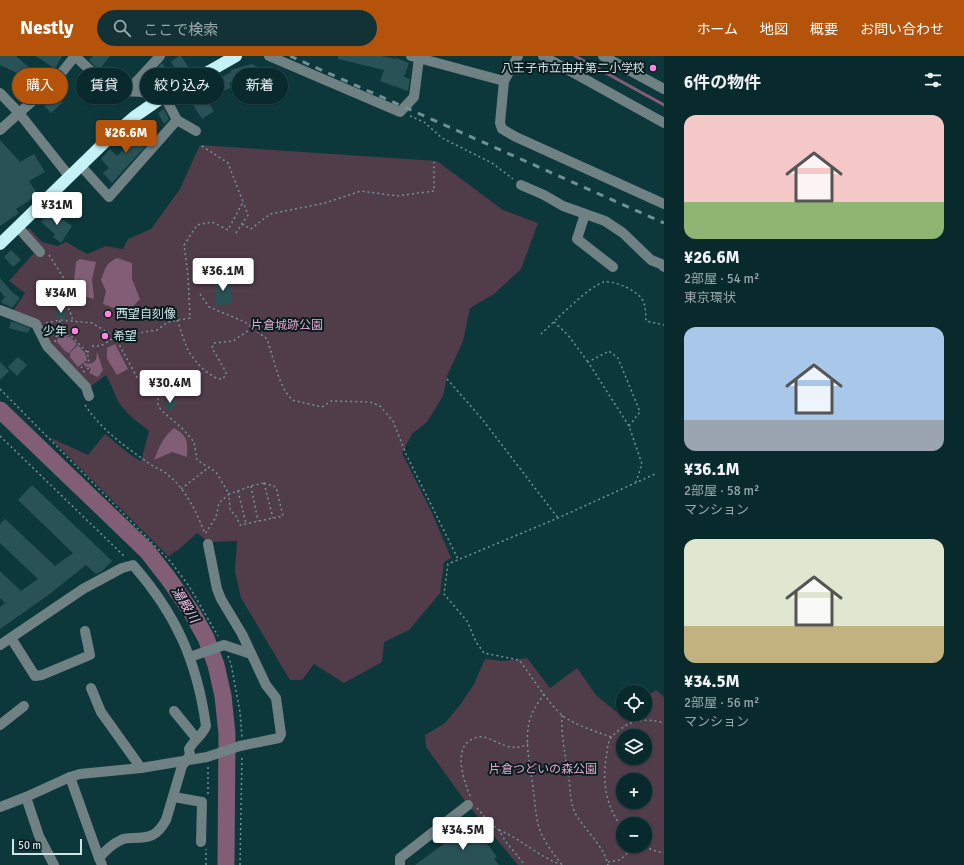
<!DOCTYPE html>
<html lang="ja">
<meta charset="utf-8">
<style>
body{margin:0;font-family:Signika,"Noto Sans JP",sans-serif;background:#123235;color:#f1f3f6;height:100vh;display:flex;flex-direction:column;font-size:15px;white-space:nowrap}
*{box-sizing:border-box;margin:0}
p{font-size:13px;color:#99a7aa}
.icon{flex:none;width:22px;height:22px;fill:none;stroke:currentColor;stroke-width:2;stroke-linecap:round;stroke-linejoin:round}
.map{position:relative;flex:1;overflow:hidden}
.sheet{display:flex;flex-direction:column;background:#092a2d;width:300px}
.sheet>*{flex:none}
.banner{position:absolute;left:12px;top:12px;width:380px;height:36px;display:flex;gap:8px}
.fabs{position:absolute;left:616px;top:629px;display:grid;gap:8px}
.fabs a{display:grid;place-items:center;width:36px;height:36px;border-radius:50%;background:#092a2d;box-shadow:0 1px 3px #0004,0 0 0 1px #294649;font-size:20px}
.scale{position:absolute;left:12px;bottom:10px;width:70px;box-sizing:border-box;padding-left:4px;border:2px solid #cee4e7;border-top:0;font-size:11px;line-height:14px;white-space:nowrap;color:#cee4e7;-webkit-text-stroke:3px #0b1c1e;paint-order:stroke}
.price{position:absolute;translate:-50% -34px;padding:0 9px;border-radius:4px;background:#fff;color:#222;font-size:13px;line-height:26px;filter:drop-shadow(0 1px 2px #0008)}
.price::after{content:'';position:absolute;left:50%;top:24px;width:12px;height:9px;margin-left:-6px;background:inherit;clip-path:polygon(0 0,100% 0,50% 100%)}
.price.selected{background:#b45309;color:#fff}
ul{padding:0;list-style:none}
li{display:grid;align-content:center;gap:8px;height:212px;padding:0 20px}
li span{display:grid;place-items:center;height:124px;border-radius:12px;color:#555}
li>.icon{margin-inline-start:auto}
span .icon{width:72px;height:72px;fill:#fffc;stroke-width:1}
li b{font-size:17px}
h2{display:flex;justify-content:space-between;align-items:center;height:48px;padding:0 20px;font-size:17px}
.tag{padding:0 14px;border-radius:18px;background:#092a2d;box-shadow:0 1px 3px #0004,0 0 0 1px #294649;font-size:14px;line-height:36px}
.tag.selected{background:#b45309;color:#fff}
header{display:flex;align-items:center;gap:24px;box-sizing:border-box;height:56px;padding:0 20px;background:#b45309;color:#fff}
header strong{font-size:19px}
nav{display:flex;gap:22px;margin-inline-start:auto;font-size:14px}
.search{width:280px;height:36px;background:#123235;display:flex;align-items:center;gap:10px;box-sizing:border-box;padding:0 14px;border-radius:22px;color:#99a7aa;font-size:15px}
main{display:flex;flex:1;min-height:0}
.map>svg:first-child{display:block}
</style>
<header>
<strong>Nestly</strong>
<div class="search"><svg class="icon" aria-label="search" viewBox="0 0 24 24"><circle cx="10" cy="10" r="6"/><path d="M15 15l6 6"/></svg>ここで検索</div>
<nav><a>ホーム</a><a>地図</a><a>概要</a><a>お問い合わせ</a></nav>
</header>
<main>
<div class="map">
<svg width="664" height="809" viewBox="0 0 664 809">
<rect width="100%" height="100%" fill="#0c383c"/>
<g fill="#513c4a" fill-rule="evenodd">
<path d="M200,89L437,105L503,154L538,167L521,213L494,238L470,252L463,285L447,320L443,340L427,366L412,378L402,397L432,457L451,502L444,506L440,537L409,574L384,586L382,606L344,627L314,608L302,624H290L241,542L235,515L237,485L208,486L197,477L178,494L168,500L49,381L88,399L105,378L132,400L141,405L149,375C137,365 124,357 117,343C113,335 111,327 106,319L90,331L49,288L40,268L13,255L25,237L9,225L34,197L20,182L29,172L42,186L58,190L66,186L87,198L106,190L123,193L128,183L151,173L180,133Z"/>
<path d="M527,602L550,632L577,612L596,639L619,658L623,656V658H645V641L656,634L664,641V809H518L468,749L426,691L425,679L445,667L460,649L474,628L485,603L503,605ZM623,680H645V702H623ZM623,724H645V746H623ZM623,768H645V790H623Z"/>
</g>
<g fill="#815e76">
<path d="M117,202L132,207V223L140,243L127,257L103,248L106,235L101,224C105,213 106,207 117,202Z"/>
<polygon points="80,203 96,206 92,223 94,243 80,239 74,225 76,206"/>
<polygon points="64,280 70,281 77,288 69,297 66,296 57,286 57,283"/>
<polygon points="115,288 128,313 117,319 107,303 107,292"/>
<polygon points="78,289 85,297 87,304 78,311 70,301 70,297"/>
<polygon points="97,296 103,314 98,321 89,317 91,313 89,311 85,311 86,308 92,307 96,304"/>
<path d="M174,372C188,380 188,386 187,401L172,396L154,404C159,391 163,381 174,372Z"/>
</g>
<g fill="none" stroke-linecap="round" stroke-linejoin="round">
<polyline stroke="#815e76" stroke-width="3" points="575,0 664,49"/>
<polyline stroke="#815e76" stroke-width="17" points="0,354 147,495 168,522 191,555 206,582 216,609 223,640 227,678 226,809"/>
</g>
<g fill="#295257">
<polygon points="0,0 16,0 43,24 32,36 31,35 22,44 14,36 22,26 16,21 19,18 0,9"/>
<polygon points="36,0 62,0 55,13"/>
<polygon points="93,0 110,0 99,14 89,4"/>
<polygon points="179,0 181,0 191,15 184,20 181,15 178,17 171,6"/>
<polygon points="338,0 382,0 395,3 396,2 409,7 404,21 410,23 408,35 380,25 384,14 338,3"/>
<polygon points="162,7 168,15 149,31 145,30 143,28"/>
<polygon points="252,8 259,12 255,19 243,12 246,22 229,27 231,31 224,35 217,24 231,16 231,14"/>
<polygon points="53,35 63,46 51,57 41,46"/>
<polygon points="204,39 214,55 202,63 192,47"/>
<polygon points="164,53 169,63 164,68 158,57"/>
<polygon points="144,69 154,81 112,127 103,117 109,112 101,103 110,93 117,100 137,81 134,78"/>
<polygon points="0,84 20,106 34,98 45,116 29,125 38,139 16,153 19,157 0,170"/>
<polygon points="52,153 61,161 60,162 72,170 61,187 53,181 55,178 41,166"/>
<polygon points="11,194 21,204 13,211 4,201"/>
<polygon points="0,222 12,236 20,242 12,252 1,246 5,241 0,235"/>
<polygon points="230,222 232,248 216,249 215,223"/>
<polygon points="57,253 67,255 65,263 55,261"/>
<polygon points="11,265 30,272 28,277 9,272"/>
<polygon points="18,301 27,309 17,320 8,311"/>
<polygon points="0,306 9,315 0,324"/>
<polygon points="170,341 177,348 170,355 164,348"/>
<polygon points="32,429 112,505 101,516 96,518 86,509 47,540 0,573 0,551 5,547 0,542 0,515 21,535 38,523 0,487 0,468 5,463 55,510 73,497 18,444"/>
<polygon points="472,767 497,801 494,803 499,809 415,809"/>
</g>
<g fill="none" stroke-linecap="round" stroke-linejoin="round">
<g stroke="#739397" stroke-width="1.5" stroke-dasharray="2 3" stroke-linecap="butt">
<polyline points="410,60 424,66 442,82 492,107 513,123"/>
<polyline points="242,168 251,173 270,158 325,147 361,135 397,140 434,135 434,106"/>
<polyline points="236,177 248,159 243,146"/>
<polyline points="49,199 65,224 56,234 70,255 73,265"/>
<polyline points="200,238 209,251 245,266 267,283 279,322 285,335 292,344 322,351 331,345 370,346 380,350 393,365 406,398 458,503"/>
<path d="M177,264C181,274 184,285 188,294C194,305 211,324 223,323L226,318V316L212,292L214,287L233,285L252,272"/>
<polyline points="554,266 568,279 588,306"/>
<polyline points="46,267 60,264 92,267 115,281 157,274 168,266 190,262 188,219 184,189 197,169 212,166 228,174 243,146 228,107 202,90"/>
<path d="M541,278C554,266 589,230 604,226C612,225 621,229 628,232C645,242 645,245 646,265L664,269"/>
<polyline points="57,280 63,278 71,280 87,296 89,304 81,312"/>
<polyline points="55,286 60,264"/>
<polyline points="92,290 101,290 115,281 138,323 154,329 158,335 158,349 161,354 184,374 194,386 197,404 216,416 229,438 219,447 216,461 205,478"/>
<polyline points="87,296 91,295"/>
<polyline points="83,316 89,312"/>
<polyline points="447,323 482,363 558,462"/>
<polyline points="0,333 171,506 189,530 218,580"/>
<path d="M85,349C102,375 127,392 153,410C158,413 164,415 168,419C186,433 197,457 205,478"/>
<polyline points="629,370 640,356 618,302 609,295 588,306 629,370 642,408 636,426"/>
<polyline points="0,380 125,501"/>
<polygon points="264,427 276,431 283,460 240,469 236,460 230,454 229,438 251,430"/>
<polyline points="264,427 273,462"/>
<polyline points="251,430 258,465"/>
<polyline points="181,433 208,412"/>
<polyline points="238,435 246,468"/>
<polyline points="228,600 231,608 240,656 242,681"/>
<path d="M544,638C538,647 531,656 529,667C524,689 532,717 534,740C536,754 536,768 543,781C548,791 555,800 562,809"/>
<path d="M562,659C561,679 565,697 568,717C571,733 569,749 578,762C588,777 604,791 608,809"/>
<path d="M611,681C595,675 577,670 563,660C549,649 531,619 519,604L484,597L476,586L467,565L444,538L448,508L558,462L655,418"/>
<polyline points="208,738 208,711"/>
<path d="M470,740C464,726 454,695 469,685C473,682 479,680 484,681C501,686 509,697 528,688"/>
<polyline points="477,752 490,767 499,774 506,786 525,809"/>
<path d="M623,773C607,752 602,729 606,703C607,696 607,688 611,682C614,677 621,673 625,670C636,663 652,663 664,667"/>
<path d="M499,774C521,783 538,800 560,808"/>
<polyline points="645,790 652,794 664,797"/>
<polyline points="608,806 620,804 635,790"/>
<polyline points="206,809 206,793"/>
<polyline points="240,809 242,699"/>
</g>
<g stroke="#708183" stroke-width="10">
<path d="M75,0C85,9 99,24 111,31C129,42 140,27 157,45"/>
<polyline points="269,0 400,56 414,41 419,2"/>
<polyline points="411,0 504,25"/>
<polyline points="518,0 504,25 500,67 502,73 516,81 664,148"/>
<polyline points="543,0 664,67"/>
<polyline points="603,0 664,33"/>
<polyline points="127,36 160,0"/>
<polyline points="0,37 19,57 69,120"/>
<polyline points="168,47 177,64 196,75"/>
<polyline points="0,74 55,25 75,0"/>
<polyline points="80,109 109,141 177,64"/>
<polyline points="521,129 544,139 563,150 605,165 623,177 651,204 661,208 664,211"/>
<polyline points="585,158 577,183 613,211"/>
<polyline points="18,171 40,196"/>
<polyline points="0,254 36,268 47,290 86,331 89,340"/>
<polyline points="11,582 35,620 42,619 90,599 85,575"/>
<path d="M0,589L83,533L122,512L133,509C176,558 197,605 206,670C203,679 194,684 189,693L190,699L182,710L166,764C157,780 150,782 133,782C129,782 124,782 121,784C112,788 105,795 99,802L102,809"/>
<polyline points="190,601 224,589 251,598"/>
<polyline points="91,632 101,656 141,712"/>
<polyline points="174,655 196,682"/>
<polyline points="0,669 24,650"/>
<polyline points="70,721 99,802"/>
<polyline points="26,741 39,780 54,809"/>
<polyline points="174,741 202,746 201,786"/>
<polyline points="0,751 26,741 70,721 80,718 141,712 207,701 240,690 279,682 281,678 276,642 266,629 242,578 221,543 217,533 208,488"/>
<polyline points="400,809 400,802 468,749"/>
</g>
<polyline stroke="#c5f2f7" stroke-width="12" points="0,188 106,85 134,61 157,45 236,0"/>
<polyline stroke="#709194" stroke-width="3" stroke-dasharray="7 7" stroke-linecap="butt" points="290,0 664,167"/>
</g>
<g fill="#ff85de" stroke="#0b1c1e" stroke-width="1.5">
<circle cx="653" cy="12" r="4"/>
<circle cx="108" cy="258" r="4"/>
<circle cx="75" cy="275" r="4"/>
<circle cx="105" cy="280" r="4"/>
</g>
<g text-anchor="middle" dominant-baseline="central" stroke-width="4" stroke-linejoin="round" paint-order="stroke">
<g font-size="12" fill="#cee4e7" stroke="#0b1c1e" text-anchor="end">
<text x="645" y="12">八王子市立由井第二小学校</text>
<text x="116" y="258" text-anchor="start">西望自刻像</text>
<text x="67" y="275">少年</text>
<text x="113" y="280" text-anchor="start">希望</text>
</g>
<g font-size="12" fill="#e4a9d1" stroke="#0b1c1e">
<text x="287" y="269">片倉城跡公園</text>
<text x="543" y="713">片倉つどいの森公園</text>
</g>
<g font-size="13" font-style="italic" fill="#ffc2ec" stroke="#0b1c1e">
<text transform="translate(185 549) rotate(58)">湯殿川</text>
</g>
</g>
</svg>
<div class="fabs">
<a><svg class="icon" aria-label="locate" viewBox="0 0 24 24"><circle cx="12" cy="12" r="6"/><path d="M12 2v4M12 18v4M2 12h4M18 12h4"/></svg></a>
<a><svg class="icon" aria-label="layers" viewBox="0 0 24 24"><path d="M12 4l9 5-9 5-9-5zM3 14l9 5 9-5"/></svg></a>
<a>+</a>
<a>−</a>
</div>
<div class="scale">50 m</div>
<b class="price selected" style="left:126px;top:98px">¥26.6M</b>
<b class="price" style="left:57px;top:170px">¥31M</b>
<b class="price" style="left:223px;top:236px">¥36.1M</b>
<b class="price" style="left:61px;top:258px">¥34M</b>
<b class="price" style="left:170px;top:348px">¥30.4M</b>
<b class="price" style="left:463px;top:795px">¥34.5M</b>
<div class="banner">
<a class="tag selected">購入</a>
<a class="tag">賃貸</a>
<a class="tag">絞り込み</a>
<a class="tag">新着</a>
</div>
</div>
<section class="sheet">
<h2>6件の物件<svg class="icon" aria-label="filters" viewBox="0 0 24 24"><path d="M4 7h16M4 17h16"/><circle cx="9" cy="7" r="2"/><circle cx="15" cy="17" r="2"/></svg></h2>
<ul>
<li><span style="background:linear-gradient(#f6c9c9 70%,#8fb573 0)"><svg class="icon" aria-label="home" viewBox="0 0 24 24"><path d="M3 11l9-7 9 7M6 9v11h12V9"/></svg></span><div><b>¥26.6M</b><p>2部屋 · 54 m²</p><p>東京環状</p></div></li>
<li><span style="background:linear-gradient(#a9c7e8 75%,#9aa5b1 0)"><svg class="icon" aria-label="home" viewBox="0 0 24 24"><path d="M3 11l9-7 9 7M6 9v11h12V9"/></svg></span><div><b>¥36.1M</b><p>2部屋 · 58 m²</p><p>マンション</p></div></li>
<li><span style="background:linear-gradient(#dfe7d0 70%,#c2b280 0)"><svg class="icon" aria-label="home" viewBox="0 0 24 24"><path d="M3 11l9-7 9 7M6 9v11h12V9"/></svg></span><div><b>¥34.5M</b><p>2部屋 · 56 m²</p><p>マンション</p></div></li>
</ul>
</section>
</main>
